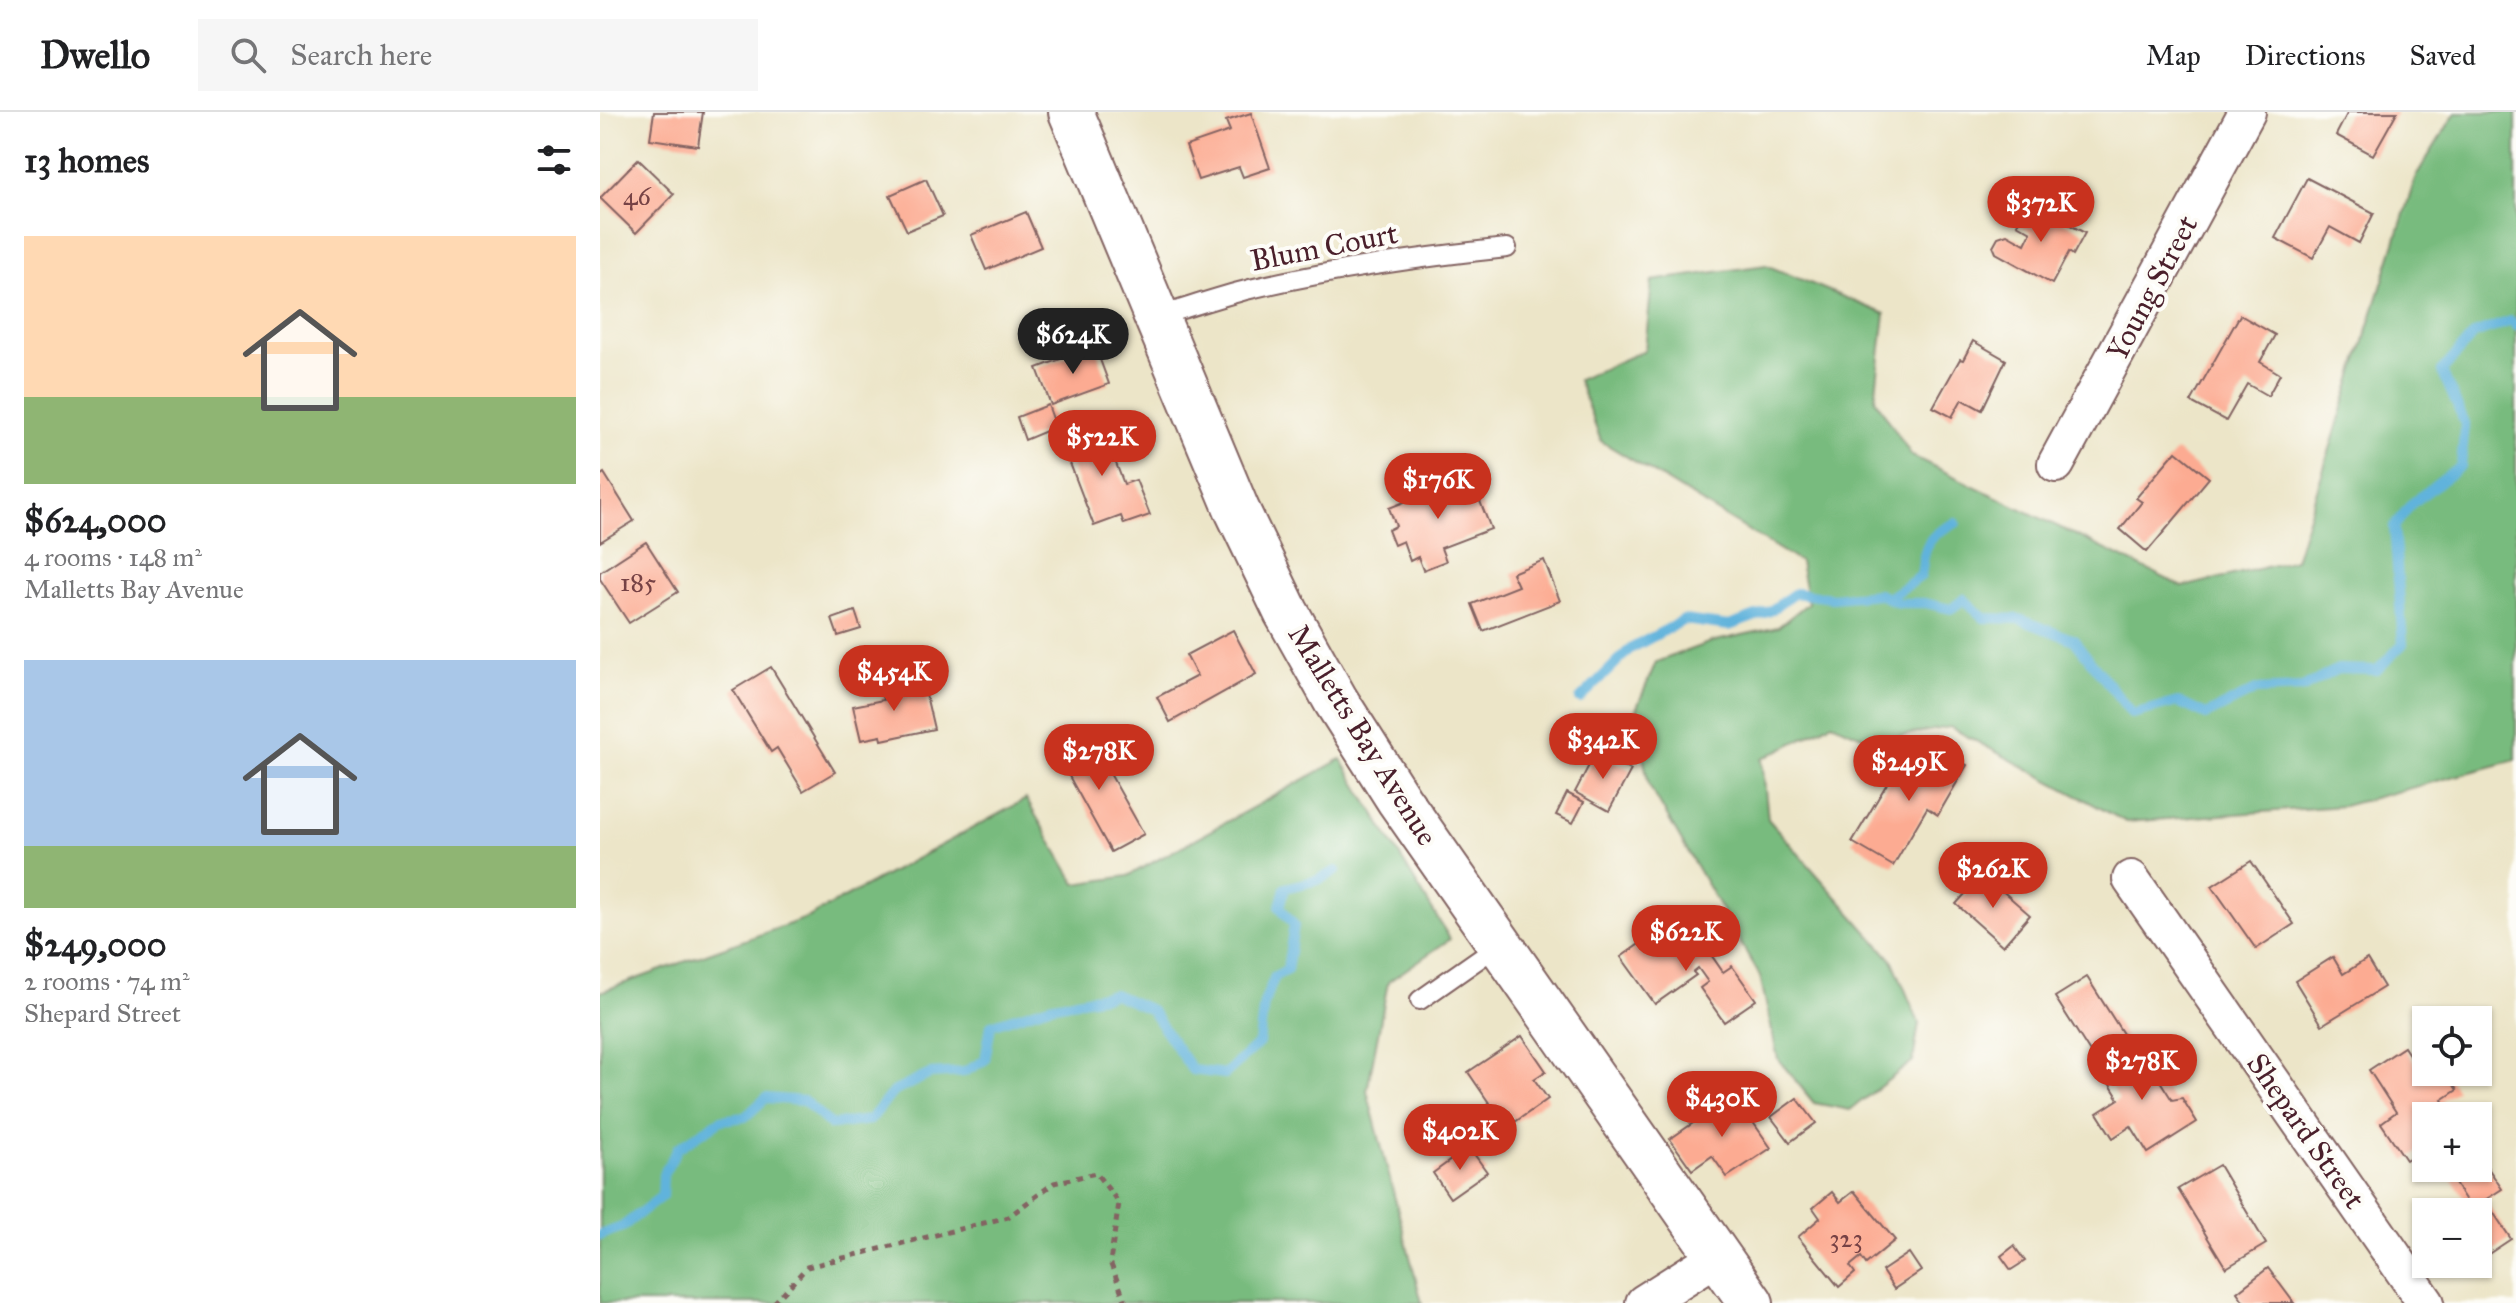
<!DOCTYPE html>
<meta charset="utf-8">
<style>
body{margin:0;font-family:"IM FELL Great Primer",serif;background:#f6f6f6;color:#202124;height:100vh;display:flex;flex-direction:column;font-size:30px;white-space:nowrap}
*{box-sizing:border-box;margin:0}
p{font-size:26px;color:#757577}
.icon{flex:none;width:44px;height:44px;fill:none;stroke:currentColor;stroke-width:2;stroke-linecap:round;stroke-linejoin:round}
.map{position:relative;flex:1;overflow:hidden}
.panel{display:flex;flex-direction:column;background:#fff;width:600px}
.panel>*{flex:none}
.buttons{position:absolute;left:1812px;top:894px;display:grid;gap:16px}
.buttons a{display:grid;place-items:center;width:80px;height:80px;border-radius:0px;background:#fff;box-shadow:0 2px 6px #0004;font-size:40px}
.price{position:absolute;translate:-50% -68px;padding:0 18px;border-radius:28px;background:#c8321e;color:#fff;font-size:26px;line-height:52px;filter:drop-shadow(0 2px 4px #0008)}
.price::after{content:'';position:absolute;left:50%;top:48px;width:24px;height:18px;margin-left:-12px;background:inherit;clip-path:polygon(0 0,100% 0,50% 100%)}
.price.selected{background:#222;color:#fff}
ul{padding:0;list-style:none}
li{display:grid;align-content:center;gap:16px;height:424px;padding:0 24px}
li span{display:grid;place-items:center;height:248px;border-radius:0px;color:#555}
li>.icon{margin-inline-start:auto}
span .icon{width:144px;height:144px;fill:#fffc;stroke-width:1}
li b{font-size:34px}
h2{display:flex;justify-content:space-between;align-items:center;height:96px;padding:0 24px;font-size:34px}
header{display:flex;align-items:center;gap:48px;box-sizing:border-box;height:112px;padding:0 40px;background:#fff;border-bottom:2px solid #e0e0e0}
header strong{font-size:38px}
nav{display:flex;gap:44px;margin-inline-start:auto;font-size:28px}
.search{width:560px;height:72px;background:#f6f6f6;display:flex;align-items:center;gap:20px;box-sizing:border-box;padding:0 28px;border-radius:0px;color:#757577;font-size:30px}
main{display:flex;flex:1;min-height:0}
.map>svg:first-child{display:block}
</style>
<header>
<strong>Dwello</strong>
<div class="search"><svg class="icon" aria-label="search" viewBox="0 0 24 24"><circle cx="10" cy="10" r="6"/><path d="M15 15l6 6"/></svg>Search here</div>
<nav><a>Map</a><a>Directions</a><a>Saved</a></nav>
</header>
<main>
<section class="panel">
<h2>13 homes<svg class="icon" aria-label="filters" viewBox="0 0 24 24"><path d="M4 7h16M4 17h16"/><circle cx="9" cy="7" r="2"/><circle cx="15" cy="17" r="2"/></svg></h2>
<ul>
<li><span style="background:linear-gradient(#ffd9b3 65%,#8fb573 0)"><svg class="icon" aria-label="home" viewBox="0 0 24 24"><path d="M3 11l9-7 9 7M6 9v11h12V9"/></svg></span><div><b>$624,000</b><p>4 rooms · 148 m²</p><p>Malletts Bay Avenue</p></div></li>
<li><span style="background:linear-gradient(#a9c7e8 75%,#8fb573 0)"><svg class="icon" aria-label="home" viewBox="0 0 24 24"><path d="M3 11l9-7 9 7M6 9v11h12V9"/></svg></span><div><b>$249,000</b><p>2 rooms · 74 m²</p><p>Shepard Street</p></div></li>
</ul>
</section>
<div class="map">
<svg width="1916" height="1191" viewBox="0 0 1916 1191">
<rect width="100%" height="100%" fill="#fdfcf7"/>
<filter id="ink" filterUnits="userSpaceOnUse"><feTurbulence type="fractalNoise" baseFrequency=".0125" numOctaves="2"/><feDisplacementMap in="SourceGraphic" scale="16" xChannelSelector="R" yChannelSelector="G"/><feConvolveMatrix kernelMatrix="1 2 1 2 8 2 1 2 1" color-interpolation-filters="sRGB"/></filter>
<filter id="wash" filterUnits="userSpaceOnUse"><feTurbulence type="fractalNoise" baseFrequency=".006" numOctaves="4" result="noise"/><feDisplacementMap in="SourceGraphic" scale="32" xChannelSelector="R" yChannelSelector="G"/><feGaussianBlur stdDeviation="1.8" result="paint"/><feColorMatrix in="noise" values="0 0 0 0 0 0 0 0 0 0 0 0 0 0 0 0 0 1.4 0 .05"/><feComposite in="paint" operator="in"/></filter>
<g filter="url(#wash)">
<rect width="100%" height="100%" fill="#ece5c8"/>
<g fill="#78bb7e" stroke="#616d54" stroke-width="2">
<polygon points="1856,0 1916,0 1916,648 1743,694 1526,710 1350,615 1273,629 1232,611 1162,647 1168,707 1293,849 1319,911 1313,949 1250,998 1214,991 1178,947 1160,864 1049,673 1034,602 1056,550 1111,530 1178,515 1208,491 1200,450 1001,329 978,268 1045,238 1052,169 1166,153 1285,202 1275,287 1312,344 1583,475 1695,448 1816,64"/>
<polygon points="741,647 850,827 788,870 767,979 822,1191 0,1191 0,880 209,805 426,687 476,772 528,764"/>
</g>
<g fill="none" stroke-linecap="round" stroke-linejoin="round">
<g stroke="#61b3dc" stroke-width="10">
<path d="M1288,486L1321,464C1325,434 1326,423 1356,411"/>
<polyline points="980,587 1030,537 1084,508 1129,514 1170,499 1195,481 1232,486 1279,482 1298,491 1325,491 1351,497 1364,487 1384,506 1419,507 1474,528 1532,602 1578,590 1606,603 1656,578 1703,576 1738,557 1777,558 1803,532 1794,415 1811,392 1861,354 1865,312 1842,259 1874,222 1911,209 1916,214"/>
<polyline points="0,1123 22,1115 62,1084 63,1063 78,1036 121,1008 145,1005 166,986 204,989 231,1013 270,1008 293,980 330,962 364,960 385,948 391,913 449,894 514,882 551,898 592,958 625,962 659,931 664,891 675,864 687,858 694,813 680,795 685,776 718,768 736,759"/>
</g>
</g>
<g id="blocks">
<g fill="#fcab92">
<polygon points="54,0 103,0 98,34 50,27"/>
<polygon points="1748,0 1797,0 1773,43 1736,23"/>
<polygon points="651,1 670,56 643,65 639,55 598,68 586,34 630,19 626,9"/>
<polygon points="38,47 74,82 36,121 0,86"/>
<polygon points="1707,66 1774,101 1759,131 1730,115 1713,146 1675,126"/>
<polygon points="326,67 343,104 307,119 290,83"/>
<polygon points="1429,91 1485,121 1473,143 1469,140 1452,172 1396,141 1393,134 1398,125 1407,122 1425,132 1431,120 1417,112"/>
<polygon points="426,100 441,135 386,158 371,123"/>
<polygon points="1640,203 1675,223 1660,250 1680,262 1668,284 1647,272 1626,309 1591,290"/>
<polygon points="1373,229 1406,248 1382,298 1362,287 1352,305 1333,295 1360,247 1363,248"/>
<polygon points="495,234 509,272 451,293 437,256"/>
<polygon points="448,293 456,315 425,328 417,305"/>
<polygon points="500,310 524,372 536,368 550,403 524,412 521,404 494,414 460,325"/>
<polygon points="1576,339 1609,366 1547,440 1520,417 1542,390 1536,386"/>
<polygon points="4,361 34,409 0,430 0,364"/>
<polygon points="870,364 891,417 841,436 846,449 823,458 818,445 810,449 803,429 794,433 788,418 796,414 789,396"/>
<polygon points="46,430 78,480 29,511 0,467 0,460"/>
<polygon points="944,448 960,489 883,519 872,492 918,474 912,461"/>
<polygon points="255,499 261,517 238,524 232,507"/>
<polygon points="633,518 656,562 570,610 557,585 597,564 586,543"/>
<polygon points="171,555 235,660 203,679 177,636 171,640 133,578"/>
<polygon points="307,566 311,582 325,579 334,617 282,628 281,624 261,628 253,594 283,588 280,572"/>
<polygon points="1017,603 1029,614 1015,628 1004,617"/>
<polygon points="486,619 544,722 511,740 454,637"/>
<polygon points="1331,631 1367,653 1338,703 1327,696 1293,754 1252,730 1300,650 1314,659"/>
<polygon points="996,640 1031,658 1009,699 975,680"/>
<polygon points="967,681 984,690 973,711 956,703"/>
<polygon points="1651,749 1694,812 1656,837 1612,774"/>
<polygon points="1383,762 1430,803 1403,834 1356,792"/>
<polygon points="1062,816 1078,838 1098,824 1123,860 1132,854 1156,888 1124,910 1100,876 1108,870 1098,856 1093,860 1096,863 1055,892 1021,845"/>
<polygon points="1733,845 1743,862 1767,847 1784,875 1722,913 1695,869"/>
<polygon points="1487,865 1525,925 1493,945 1455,885"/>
<polygon points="922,924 946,959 934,967 948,987 915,1010 904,996 896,1001 868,960"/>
<polygon points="1536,931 1572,988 1582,986 1597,1010 1548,1041 1531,1014 1513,1026 1497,1001 1519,987 1499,955"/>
<polygon points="1804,935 1825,967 1835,960 1845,960 1857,978 1842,988 1853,1004 1826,1004 1826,1035 1806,1048 1781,1011 1796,1000 1769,958"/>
<polygon points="1134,983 1171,1036 1127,1065 1112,1044 1092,1058 1070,1027"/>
<polygon points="1197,986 1216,1011 1190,1030 1171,1005"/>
<polygon points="869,1035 887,1060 850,1086 833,1061"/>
<polygon points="1880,1044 1902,1077 1885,1088 1911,1127 1878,1149 1878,1100 1863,1100 1870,1095 1850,1064 1862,1056 1878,1056"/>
<polygon points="1619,1053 1666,1132 1626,1156 1578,1077"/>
<polygon points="1254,1079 1295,1128 1266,1152 1261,1145 1250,1154 1255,1161 1239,1175 1198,1125 1220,1106 1213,1096 1232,1080 1240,1090"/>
<polygon points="1414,1134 1425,1149 1411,1158 1401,1144"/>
<polygon points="1309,1141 1321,1159 1294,1177 1282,1159"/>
<polygon points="1668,1156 1694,1191 1645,1191 1637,1180"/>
</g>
</g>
</g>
<g filter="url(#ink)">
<use href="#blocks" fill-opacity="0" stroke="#836462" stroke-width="2"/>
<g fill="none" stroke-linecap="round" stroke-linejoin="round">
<defs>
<g id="service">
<path d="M556,205C587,196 618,185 650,177C735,157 820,145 907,136"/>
<polyline points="820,888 900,832"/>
</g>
<g id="minor">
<polyline points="1456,352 1647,0"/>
<polyline points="1531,767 1826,1191"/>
<polyline points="1044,1191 1118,1144"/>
</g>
<polyline id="tertiary" points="471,0 637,398 686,500 736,589 799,688 1151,1191"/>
</defs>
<use href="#service" stroke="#836462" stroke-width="22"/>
<use href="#minor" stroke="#836462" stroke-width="40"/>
<use href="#tertiary" stroke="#836462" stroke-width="48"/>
<polyline stroke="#836462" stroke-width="5" stroke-dasharray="6 6" stroke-linecap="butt" points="174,1191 207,1155 408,1105 454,1071 496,1061 519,1091 510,1150 526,1191"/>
<use href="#service" stroke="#fff" stroke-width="18"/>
<use href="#minor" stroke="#fff" stroke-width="36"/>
<use href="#tertiary" stroke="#fff" stroke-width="44"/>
</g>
</g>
<g text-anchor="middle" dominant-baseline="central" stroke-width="8" stroke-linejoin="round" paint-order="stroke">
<g font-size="26" fill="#764245">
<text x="37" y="84">46</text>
<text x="38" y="470">185</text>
<text x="1246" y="1126">323</text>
</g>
<g font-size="30" fill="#4a1f2b" stroke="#fdfcf7">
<text transform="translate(724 135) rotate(-11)">Blum Court</text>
<text transform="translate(1552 176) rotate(-62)">Young Street</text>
<text transform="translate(763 623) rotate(58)">Malletts Bay Avenue</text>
<text transform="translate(1706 1019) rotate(55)">Shepard Street</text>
</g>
</g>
</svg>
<div class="buttons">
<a><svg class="icon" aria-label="locate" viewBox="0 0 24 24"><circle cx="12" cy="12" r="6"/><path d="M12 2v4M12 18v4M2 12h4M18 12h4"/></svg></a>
<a>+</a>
<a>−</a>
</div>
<b class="price" style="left:1441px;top:132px">$372K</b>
<b class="price selected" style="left:473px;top:264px">$624K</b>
<b class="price" style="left:502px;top:366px">$522K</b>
<b class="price" style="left:838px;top:409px">$176K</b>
<b class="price" style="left:294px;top:601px">$454K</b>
<b class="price" style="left:1003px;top:669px">$342K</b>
<b class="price" style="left:499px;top:680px">$278K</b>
<b class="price" style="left:1309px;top:691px">$249K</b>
<b class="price" style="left:1393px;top:798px">$262K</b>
<b class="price" style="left:1086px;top:861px">$622K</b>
<b class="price" style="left:1542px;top:990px">$278K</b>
<b class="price" style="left:1122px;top:1027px">$430K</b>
<b class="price" style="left:860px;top:1060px">$402K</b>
</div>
</main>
